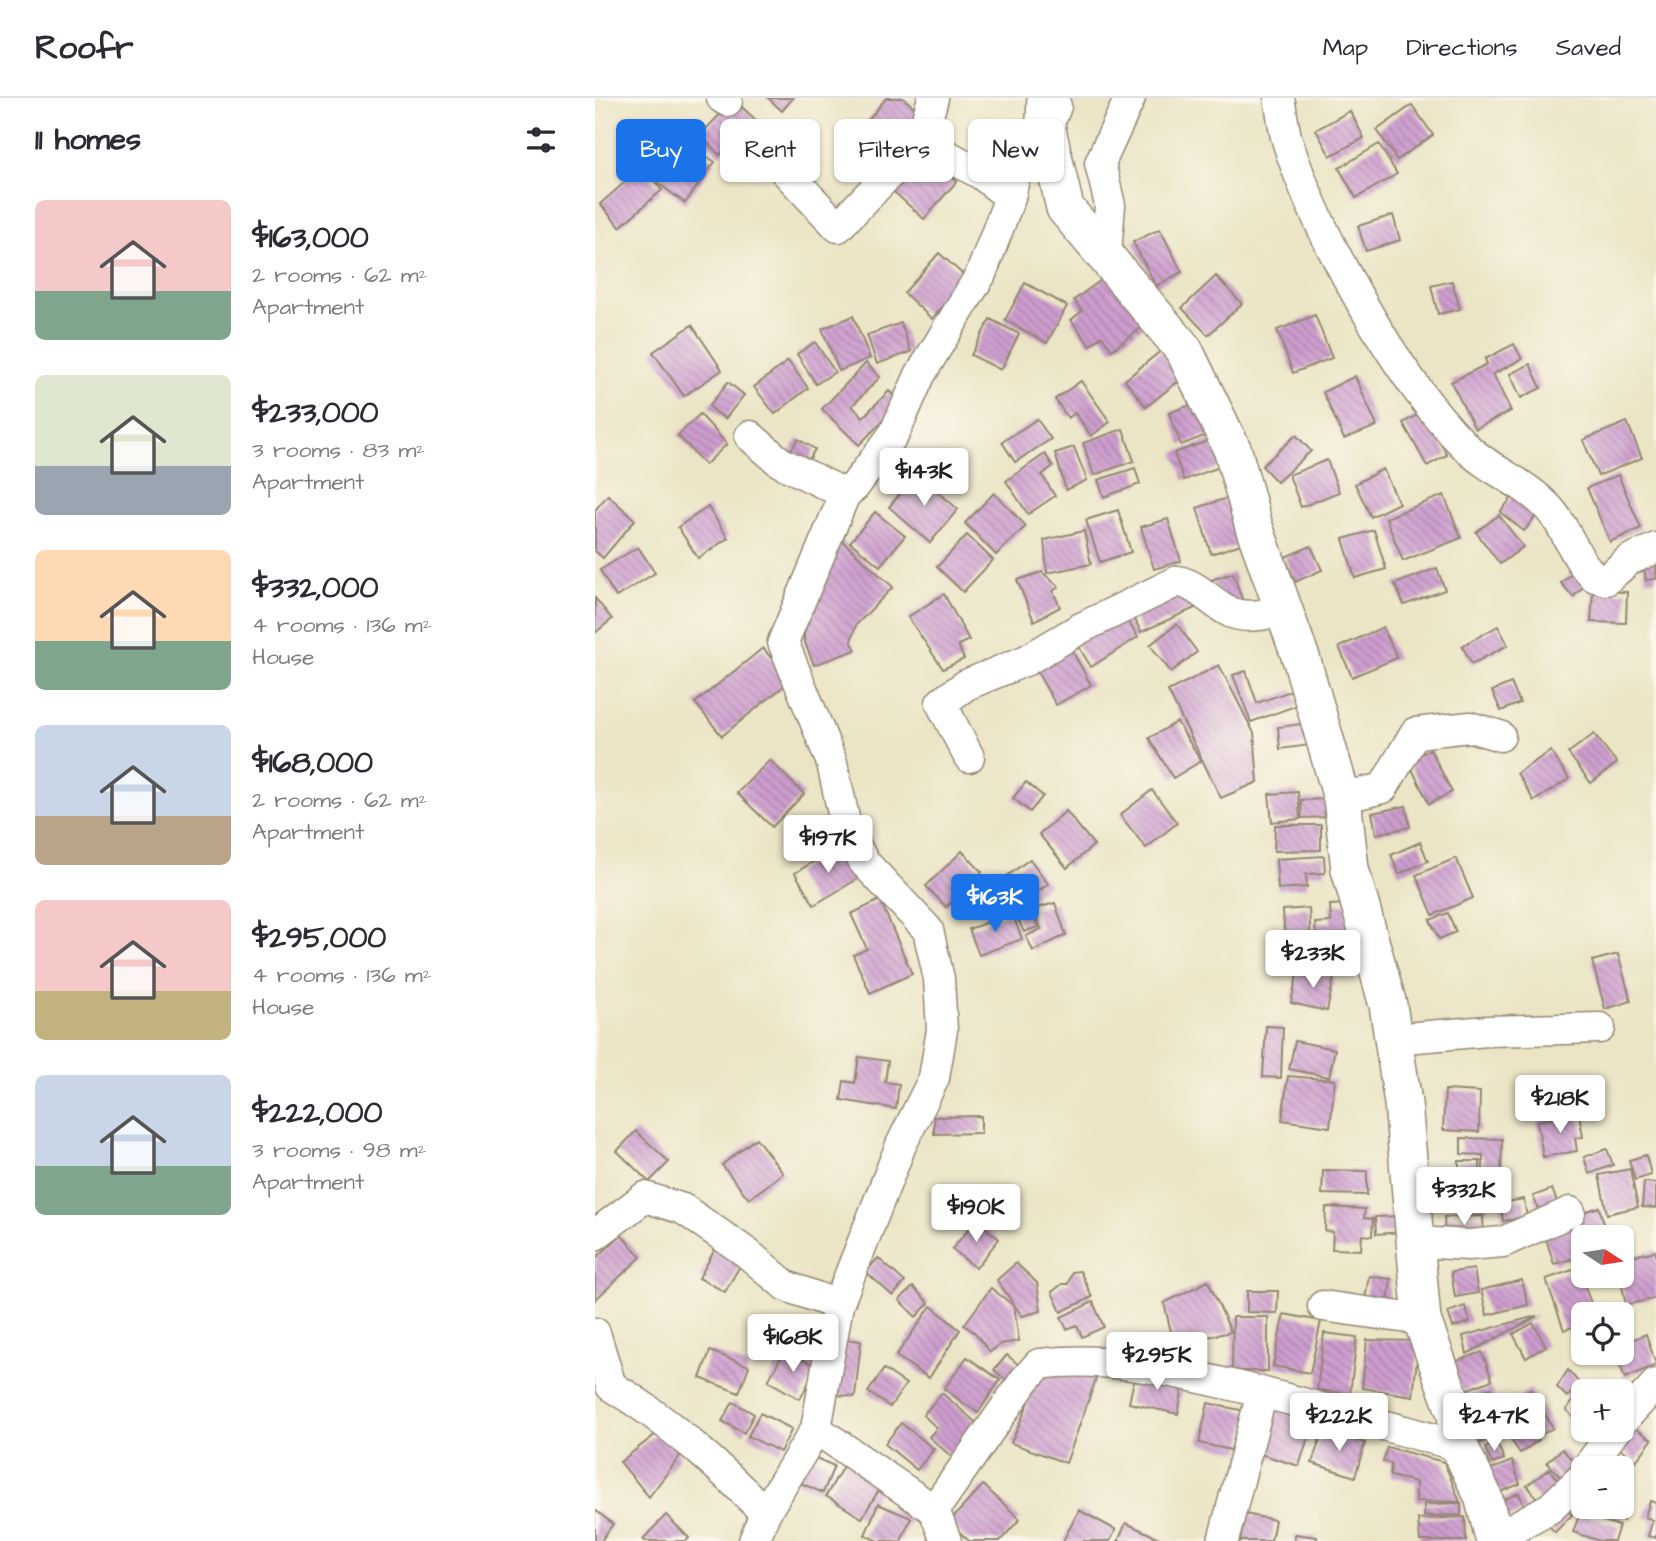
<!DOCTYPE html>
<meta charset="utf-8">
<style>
body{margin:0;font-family:"Architects Daughter",sans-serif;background:#f7f7f7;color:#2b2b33;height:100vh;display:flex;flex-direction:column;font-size:26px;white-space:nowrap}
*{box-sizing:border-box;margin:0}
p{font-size:23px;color:#7c7c81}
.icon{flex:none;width:38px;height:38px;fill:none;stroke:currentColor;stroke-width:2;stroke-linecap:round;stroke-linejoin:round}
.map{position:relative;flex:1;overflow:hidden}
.side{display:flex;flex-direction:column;background:#fff;width:595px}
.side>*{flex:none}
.top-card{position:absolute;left:21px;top:21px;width:665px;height:63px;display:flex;gap:14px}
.needle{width:46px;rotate:102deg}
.fabs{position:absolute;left:976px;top:1127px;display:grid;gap:14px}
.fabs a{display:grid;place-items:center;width:63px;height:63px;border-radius:10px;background:#fff;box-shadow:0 2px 5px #0004;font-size:35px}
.price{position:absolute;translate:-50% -60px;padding:0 16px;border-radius:7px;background:#fff;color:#222;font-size:23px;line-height:46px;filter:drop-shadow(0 2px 4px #0008)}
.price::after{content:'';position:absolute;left:50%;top:42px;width:21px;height:16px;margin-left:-10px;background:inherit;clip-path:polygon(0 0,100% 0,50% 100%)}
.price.on{background:#1a73e8;color:#fff}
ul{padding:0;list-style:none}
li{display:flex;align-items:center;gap:21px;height:175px;padding:0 35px}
li span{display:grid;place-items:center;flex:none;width:196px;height:140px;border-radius:10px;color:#555}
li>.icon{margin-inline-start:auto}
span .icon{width:84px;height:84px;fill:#fffc;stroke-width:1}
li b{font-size:30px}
h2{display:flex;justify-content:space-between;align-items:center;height:84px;padding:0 35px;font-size:30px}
.pill{padding:0 24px;border-radius:10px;background:#fff;box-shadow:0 2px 5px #0004;font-size:24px;line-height:63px}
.pill.on{background:#1a73e8;color:#fff}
header{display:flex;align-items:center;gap:42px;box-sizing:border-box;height:98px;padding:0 35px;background:#fff;border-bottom:2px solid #e1e1e2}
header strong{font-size:33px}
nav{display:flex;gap:38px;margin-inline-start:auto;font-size:24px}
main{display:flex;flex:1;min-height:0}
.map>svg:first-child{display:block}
</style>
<header>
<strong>Roofr</strong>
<nav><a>Map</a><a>Directions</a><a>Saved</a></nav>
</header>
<main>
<section class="side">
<h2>11 homes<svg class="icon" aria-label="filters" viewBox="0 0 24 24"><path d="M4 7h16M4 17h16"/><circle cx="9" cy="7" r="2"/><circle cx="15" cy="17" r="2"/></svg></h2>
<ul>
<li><span style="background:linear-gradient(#f6c9c9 65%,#7fa58c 0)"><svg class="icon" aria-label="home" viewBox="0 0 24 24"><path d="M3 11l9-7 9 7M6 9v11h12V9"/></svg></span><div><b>$163,000</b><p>2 rooms · 62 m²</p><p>Apartment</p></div></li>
<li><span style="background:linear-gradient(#dfe7d0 65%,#9aa5b1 0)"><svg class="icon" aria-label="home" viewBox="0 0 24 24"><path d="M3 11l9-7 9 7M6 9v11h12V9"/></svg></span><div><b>$233,000</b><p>3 rooms · 83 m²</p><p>Apartment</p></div></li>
<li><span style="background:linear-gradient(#ffd9b3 65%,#7fa58c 0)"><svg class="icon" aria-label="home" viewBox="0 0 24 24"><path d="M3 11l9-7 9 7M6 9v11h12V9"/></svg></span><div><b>$332,000</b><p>4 rooms · 136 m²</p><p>House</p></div></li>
<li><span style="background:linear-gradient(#c9d6e8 65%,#b9a48a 0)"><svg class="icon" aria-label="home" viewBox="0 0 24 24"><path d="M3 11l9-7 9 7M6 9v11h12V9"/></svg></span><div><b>$168,000</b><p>2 rooms · 62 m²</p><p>Apartment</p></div></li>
<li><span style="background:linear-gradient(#f6c9c9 65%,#c2b280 0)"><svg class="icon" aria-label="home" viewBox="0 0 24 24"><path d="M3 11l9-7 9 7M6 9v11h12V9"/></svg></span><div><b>$295,000</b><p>4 rooms · 136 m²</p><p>House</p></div></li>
<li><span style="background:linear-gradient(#c9d6e8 65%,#7fa58c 0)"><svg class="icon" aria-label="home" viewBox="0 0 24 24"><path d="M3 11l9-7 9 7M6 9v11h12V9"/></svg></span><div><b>$222,000</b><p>3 rooms · 98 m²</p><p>Apartment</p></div></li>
</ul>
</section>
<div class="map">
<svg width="1061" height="1443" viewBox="0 0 1061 1443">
<defs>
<pattern id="building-back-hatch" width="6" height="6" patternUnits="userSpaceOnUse" patternTransform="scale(1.75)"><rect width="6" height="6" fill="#cd9dcf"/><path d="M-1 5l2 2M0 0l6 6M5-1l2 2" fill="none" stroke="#a880a7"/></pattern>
</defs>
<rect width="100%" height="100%" fill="#fbf7ec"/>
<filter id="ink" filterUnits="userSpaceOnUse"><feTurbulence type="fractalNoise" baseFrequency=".0143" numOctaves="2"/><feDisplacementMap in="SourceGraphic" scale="14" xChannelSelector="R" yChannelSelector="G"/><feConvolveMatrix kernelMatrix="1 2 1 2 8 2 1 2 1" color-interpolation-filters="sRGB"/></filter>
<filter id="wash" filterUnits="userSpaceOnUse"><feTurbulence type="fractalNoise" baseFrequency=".00686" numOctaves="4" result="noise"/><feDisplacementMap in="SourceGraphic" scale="28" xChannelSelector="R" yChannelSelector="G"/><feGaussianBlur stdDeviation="1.57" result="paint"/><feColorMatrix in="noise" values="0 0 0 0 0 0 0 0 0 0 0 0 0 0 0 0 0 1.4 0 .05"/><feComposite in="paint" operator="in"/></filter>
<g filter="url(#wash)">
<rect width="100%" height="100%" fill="#ebe4c5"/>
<g id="blocks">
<g fill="url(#building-back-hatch)">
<polygon points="173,0 198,0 187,13"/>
<polygon points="291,0 308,0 326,15 291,59 262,36"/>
<polygon points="139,2 160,21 125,57 105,37"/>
<polygon points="817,7 838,37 802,62 782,32"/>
<polygon points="755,13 769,40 735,58 721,32"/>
<polygon points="90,43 120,64 90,105 63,85"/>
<polygon points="784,46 802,76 761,100 744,70"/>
<polygon points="332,56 362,83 329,121 299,94"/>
<polygon points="47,69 67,92 25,129 5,106"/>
<polygon points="798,117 805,142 771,153 763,128"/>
<polygon points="565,131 587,174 561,188 538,144"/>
<polygon points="344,155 372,180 337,221 309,195"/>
<polygon points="513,177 550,227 517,252 507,238 495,247 476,222 487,213 479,202"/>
<polygon points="621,178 647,206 613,237 587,210"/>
<polygon points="857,183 865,211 843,216 836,188"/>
<polygon points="430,185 472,208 452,245 410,222"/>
<polygon points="720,217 737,260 698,275 682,232"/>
<polygon points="258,218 275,260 244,273 227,231"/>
<polygon points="395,221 424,236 406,272 376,257"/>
<polygon points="306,225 316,254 282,266 272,237"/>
<polygon points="97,227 127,272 89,298 58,254"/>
<polygon points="220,244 240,274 221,286 202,256"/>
<polygon points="919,246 927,261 898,276 916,313 880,331 856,284 892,266 890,261"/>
<polygon points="573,247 595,274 551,309 530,282"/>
<polygon points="193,263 213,290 180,316 159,289"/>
<polygon points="271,265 285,279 257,308 268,319 294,293 306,304 264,347 227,311"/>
<polygon points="935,266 946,290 926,300 915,276"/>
<polygon points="760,278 782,328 749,341 728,294"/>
<polygon points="486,283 515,324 496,338 480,315 473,320 460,301"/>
<polygon points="133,284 149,297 130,321 114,308"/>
<polygon points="605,303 617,335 586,347 574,315"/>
<polygon points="829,313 852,357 832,368 808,325"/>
<polygon points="105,316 132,346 110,367 83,337"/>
<polygon points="442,321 456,341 420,364 407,344"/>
<polygon points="1032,324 1047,360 1003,378 988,342"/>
<polygon points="528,331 539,363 499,377 488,345"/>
<polygon points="701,337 716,353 682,384 667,368"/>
<polygon points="624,339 633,366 589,382 579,355"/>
<polygon points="203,341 220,351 211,367 194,356"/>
<polygon points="479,349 492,382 471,392 460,355"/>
<polygon points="450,356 458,368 447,377 460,398 433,416 411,383"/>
<polygon points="732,362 744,394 706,409 694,377"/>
<polygon points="540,370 545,386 509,399 503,382"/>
<polygon points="788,371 804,405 776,419 760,386"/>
<polygon points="322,376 363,411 335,445 294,409"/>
<polygon points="1023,377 1046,430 1015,444 992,390"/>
<polygon points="924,391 947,410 929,433 905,414"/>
<polygon points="399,395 431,428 401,457 370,425"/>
<polygon points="13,397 40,422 8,460 0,453 0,412"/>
<polygon points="849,397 866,440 808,463 791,420"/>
<polygon points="638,398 652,444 616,456 602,410"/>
<polygon points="113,409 133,440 103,460 83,429"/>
<polygon points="523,412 536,454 505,464 491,422"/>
<polygon points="280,414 310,438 285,468 255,444"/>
<polygon points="904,417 928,449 905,466 881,434"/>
<polygon points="573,421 586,463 559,471 546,429"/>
<polygon points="779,432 791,471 760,480 748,441"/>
<polygon points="489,433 496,466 452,475 449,442"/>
<polygon points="372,437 398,462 368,494 342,469"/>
<polygon points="246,442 298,489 261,527 256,543 261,552 219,567 209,542 209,511"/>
<polygon points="716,448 727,472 700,484 690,459"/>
<polygon points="43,449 60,475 21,499 5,472"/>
<polygon points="1061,457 1061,481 1051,482 1047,459"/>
<polygon points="842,470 850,492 809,507 800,486"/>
<polygon points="983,470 991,486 978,499 966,485"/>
<polygon points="447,474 464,489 458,493 465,509 439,523 422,482"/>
<polygon points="638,475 647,501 632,505 616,482"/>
<polygon points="590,487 600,510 546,534 535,511"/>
<polygon points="998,493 1032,494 1031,525 996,524"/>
<polygon points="349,496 374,542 363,547 369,561 348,571 313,519"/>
<polygon points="0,500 17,521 0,535"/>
<polygon points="527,514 543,539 496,569 481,544"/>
<polygon points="582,526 602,554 576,574 555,547"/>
<polygon points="903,528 913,547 877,566 867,548"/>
<polygon points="788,529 802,560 757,579 744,549"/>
<polygon points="473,545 496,587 461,607 437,565"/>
<polygon points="168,550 195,583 127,638 100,605"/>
<polygon points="624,567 659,635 663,684 626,700 573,593"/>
<polygon points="651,573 662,605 698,592 703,607 656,624 638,577"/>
<polygon points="916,585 925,605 906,613 897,593"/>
<polygon points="582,624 606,663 578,680 554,640"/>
<polygon points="714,625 716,647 685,651 683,629"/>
<polygon points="999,636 1022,665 996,685 973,655"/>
<polygon points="835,651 857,694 834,706 813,663"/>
<polygon points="956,653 974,681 939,703 922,675"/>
<polygon points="175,662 209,696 177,729 142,695"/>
<polygon points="431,684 448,698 435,714 418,700"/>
<polygon points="557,692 582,725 551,750 525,717"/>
<polygon points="703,694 705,721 677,724 674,696"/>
<polygon points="736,701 737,719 707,720 706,702"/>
<polygon points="811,708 815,729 781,736 777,715"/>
<polygon points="471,713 499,747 472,770 444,736"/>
<polygon points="680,727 726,727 726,752 679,753"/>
<polygon points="825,744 833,763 804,776 796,757"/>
<polygon points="246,747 266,779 219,807 200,775"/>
<polygon points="367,753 387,774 351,809 331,788"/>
<polygon points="729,758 730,775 711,776 712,789 683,791 681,761"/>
<polygon points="861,760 878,800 838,817 821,777"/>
<polygon points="435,761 453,786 422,809 404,784"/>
<polygon points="285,802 317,876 275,895 258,857 272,851 256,816"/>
<polygon points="460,805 471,837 438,853 431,838 446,831 439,811"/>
<polygon points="751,806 753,839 721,841 720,825 736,824 735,807"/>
<polygon points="714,810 716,845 690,846 688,812"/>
<polygon points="435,811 443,829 429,834 421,817"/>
<polygon points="417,815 427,841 384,857 374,831"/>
<polygon points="853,815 861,834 844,841 835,822"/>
<polygon points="690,848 691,864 680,865 679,849"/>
<polygon points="1023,856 1036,903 1010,911 997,863"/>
<polygon points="703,872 739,879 732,913 696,905"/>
<polygon points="671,928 688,929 686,980 668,979"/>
<polygon points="700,943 740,951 734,979 694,971"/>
<polygon points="264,959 293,963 290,984 304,986 301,1011 246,1002 249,983 260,985"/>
<polygon points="693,978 740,982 735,1029 687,1022"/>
<polygon points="850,992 885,994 884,1034 848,1032"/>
<polygon points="984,1016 988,1039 980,1040 982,1053 948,1059 942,1023"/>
<polygon points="386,1018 386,1035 339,1036 339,1019"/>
<polygon points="41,1033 74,1064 54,1084 22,1053"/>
<polygon points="161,1040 188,1075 154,1101 127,1067"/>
<polygon points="866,1040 907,1041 906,1079 888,1079 888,1057 866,1056"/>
<polygon points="1012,1051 1018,1067 994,1076 989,1059"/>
<polygon points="1051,1057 1056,1077 1040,1082 1034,1062"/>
<polygon points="864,1063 885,1063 885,1082 864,1082 897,1089 893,1112 845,1103 850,1079 864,1082"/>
<polygon points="1035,1071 1043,1109 1012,1116 1004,1077"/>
<polygon points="728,1072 772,1073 772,1097 727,1096"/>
<polygon points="1049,1084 1061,1085 1061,1110 1047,1109"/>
<polygon points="957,1091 962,1104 943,1111 938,1098"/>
<polygon points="929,1101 932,1119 908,1123 905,1105"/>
<polygon points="731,1109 770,1111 769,1120 778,1121 777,1138 767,1137 766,1152 737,1151 738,1134 730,1133"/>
<polygon points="1004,1109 1013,1139 989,1139 988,1144 980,1117"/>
<polygon points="807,1118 808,1134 781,1136 780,1119"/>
<polygon points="888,1118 889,1139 850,1140 849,1119"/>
<polygon points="381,1122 404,1141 381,1170 357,1151"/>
<polygon points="978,1122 988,1158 959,1166 948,1131"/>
<polygon points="26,1137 46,1159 0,1202 0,1161"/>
<polygon points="124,1144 150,1159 130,1194 104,1180"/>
<polygon points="1061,1153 1061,1200 1031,1207 1025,1178 1027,1160"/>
<polygon points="283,1160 310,1184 298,1198 271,1174"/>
<polygon points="421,1165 442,1185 446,1213 427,1218 402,1182"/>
<polygon points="983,1170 1000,1216 989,1216 989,1225 969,1232 951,1181"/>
<polygon points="879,1171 883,1195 860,1199 856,1174"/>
<polygon points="485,1173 497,1199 466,1214 457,1194 467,1186 473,1186 477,1174"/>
<polygon points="774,1178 796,1181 793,1204 770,1201"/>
<polygon points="927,1182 933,1207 892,1217 886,1192"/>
<polygon points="613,1183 636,1234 579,1246 569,1205"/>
<polygon points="318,1189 334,1205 321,1219 304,1202"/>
<polygon points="396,1190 419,1208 424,1243 406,1246 395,1254 380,1235 369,1227"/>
<polygon points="652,1193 683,1193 682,1215 652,1214"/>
<polygon points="498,1204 509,1229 487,1239 482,1227 472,1231 466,1219"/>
<polygon points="336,1208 365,1232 334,1280 301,1258"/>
<polygon points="870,1208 875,1224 858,1229 853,1214"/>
<polygon points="689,1216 726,1223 715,1275 678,1268"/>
<polygon points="941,1218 941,1219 872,1256 868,1238"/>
<polygon points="638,1219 673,1219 673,1273 637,1273"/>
<polygon points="938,1225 951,1248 931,1260 918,1236"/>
<polygon points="729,1235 762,1239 755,1296 722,1292"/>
<polygon points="1051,1236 1061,1267 1030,1280 1020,1255 1027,1255 1027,1246"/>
<polygon points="249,1241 266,1243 260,1299 243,1297"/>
<polygon points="772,1242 824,1243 818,1298 767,1290"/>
<polygon points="190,1252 222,1269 205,1301 173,1283"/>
<polygon points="115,1253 154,1268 144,1295 105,1280"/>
<polygon points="887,1254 897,1282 866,1294 856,1265"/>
<polygon points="412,1257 424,1267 411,1282 399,1272"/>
<polygon points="372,1259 405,1282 383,1315 349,1291"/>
<polygon points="449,1269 502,1278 471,1365 416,1345"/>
<polygon points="289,1271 311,1286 295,1309 273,1294"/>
<polygon points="973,1272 985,1286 972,1299 962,1289"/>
<polygon points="541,1273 589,1283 583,1316 534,1305"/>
<polygon points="987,1289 989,1292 989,1331 971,1312"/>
<polygon points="896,1290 904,1314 878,1324 869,1300"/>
<polygon points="935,1291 958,1330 944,1338 921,1301"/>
<polygon points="347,1295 385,1328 358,1360 334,1339 342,1330 328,1317"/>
<polygon points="138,1304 159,1316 149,1335 127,1323"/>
<polygon points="613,1305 654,1314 645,1354 604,1345"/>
<polygon points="922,1309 944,1342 925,1355 903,1322"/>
<polygon points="679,1311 718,1324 704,1368 665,1356"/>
<polygon points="165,1315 197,1331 185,1354 153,1338"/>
<polygon points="899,1319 906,1335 883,1346 876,1330"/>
<polygon points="306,1325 339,1351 322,1372 290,1346"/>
<polygon points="1039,1329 1057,1342 1041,1363 1024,1350"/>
<polygon points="728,1332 770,1345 760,1379 717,1365"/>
<polygon points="65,1333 85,1358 54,1399 25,1364"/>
<polygon points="902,1345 909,1361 897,1366 890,1350"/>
<polygon points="792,1349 849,1364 865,1404 821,1403 821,1384 795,1378 796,1365 788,1364"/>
<polygon points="967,1351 980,1365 965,1379 952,1364"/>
<polygon points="212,1356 239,1368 228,1395 201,1383"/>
<polygon points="1016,1361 1025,1370 1006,1370"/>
<polygon points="251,1363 288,1385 267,1420 231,1398"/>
<polygon points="917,1363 925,1386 900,1396 892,1373"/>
<polygon points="955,1371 970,1393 948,1409 932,1387"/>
<polygon points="1027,1385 1038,1389 1028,1423 984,1409 988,1399 989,1409 1027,1409"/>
<polygon points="388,1387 425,1421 405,1443 374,1443 354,1424"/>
<polygon points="924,1395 931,1413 910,1421 903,1404"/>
<polygon points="1055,1403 1061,1405 1061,1440 1053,1438 1058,1422 1050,1419"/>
<polygon points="866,1405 866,1417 829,1418 829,1406"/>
<polygon points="283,1406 316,1420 306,1443 283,1443 270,1437"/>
<polygon points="967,1406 977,1417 960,1434 950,1424"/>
<polygon points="0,1412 18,1426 6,1443 0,1443"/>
<polygon points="484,1412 521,1432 515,1443 468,1443"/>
<polygon points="985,1415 1024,1428 1019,1443 1005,1443 978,1434"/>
<polygon points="650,1416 680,1422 676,1443 645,1443"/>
<polygon points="71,1417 94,1440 91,1443 50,1443 48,1441"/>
<polygon points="870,1419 871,1443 825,1443 823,1421"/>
<polygon points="531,1425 570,1443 523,1443"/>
<polygon points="700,1436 722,1439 721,1443 699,1443"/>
</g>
</g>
</g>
<g filter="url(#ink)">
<use href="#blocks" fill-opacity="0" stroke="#938772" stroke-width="2"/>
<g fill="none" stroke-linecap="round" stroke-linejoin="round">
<defs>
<g id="minor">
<polyline points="127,0 132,3"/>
<path d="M684,0C687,14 688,29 692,42C721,134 801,279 869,347C895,374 932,384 957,414C973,433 981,464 1000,479L1011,482L1034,462L1061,450"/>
<polyline points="326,43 386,76 415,99"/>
<polyline points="174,56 243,129 326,43 338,0"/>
<polyline points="511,155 515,107 505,65 535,0"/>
<polyline points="155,338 185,364 250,396"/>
<path d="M374,659L346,605L371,587L432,562L486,530L583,483C605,488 617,506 637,515C654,521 672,516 688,512"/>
<polyline points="747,700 788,690 820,635 875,629 905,638"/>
<polyline points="798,941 893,933 1005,930"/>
<polyline points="0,1137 50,1099 88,1111 152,1155 191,1188 243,1207"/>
<polyline points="822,1144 874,1147 908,1144 975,1114"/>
<polyline points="728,1208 827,1222"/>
<path d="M0,1235L16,1288C70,1320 127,1370 170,1415"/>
<polyline points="1027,1323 1061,1286"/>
<polyline points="992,1370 1020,1332"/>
<path d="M339,1412L429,1283L444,1266C512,1257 575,1273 641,1288C716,1306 790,1328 864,1348"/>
<polyline points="900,1440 955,1410 989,1378"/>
<polyline points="159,1443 170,1415 221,1331"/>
<polyline points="351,1443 339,1412 221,1331 243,1207 306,1047 339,980 347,932 344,881 333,832 269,764 251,729 237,665 188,544 250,396 259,389 299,336 325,277 386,176 415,99 427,46 458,16 461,8"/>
<polyline points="628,1443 667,1295"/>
</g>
<polyline id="tertiary" points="451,0 450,23 470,110 589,252 638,353 659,429 707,563 747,700 755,771 793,907 808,1005 827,1222 861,1316 864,1348 888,1398 900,1443"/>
</defs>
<use href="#minor" stroke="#938772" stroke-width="33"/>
<use href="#tertiary" stroke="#938772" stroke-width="40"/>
<use href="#minor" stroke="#fff" stroke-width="30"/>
<use href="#tertiary" stroke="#fff" stroke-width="37"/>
</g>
</g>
</svg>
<div class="fabs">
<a><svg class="needle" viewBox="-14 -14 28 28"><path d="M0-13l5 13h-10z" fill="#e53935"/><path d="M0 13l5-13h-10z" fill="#7c7c81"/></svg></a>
<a><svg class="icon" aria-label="locate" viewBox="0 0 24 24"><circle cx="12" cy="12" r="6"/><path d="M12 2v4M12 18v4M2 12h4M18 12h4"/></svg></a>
<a>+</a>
<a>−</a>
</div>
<b class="price" style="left:329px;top:410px">$143K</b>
<b class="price" style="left:233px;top:777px">$197K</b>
<b class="price on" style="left:400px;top:836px">$163K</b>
<b class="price" style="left:718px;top:892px">$233K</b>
<b class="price" style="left:965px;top:1037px">$218K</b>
<b class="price" style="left:869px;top:1129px">$332K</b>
<b class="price" style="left:381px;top:1146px">$190K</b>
<b class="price" style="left:198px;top:1276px">$168K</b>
<b class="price" style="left:562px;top:1294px">$295K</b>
<b class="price" style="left:744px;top:1355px">$222K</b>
<b class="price" style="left:899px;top:1355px">$247K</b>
<div class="top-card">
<a class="pill on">Buy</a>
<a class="pill">Rent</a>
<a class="pill">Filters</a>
<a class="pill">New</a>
</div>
</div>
</main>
